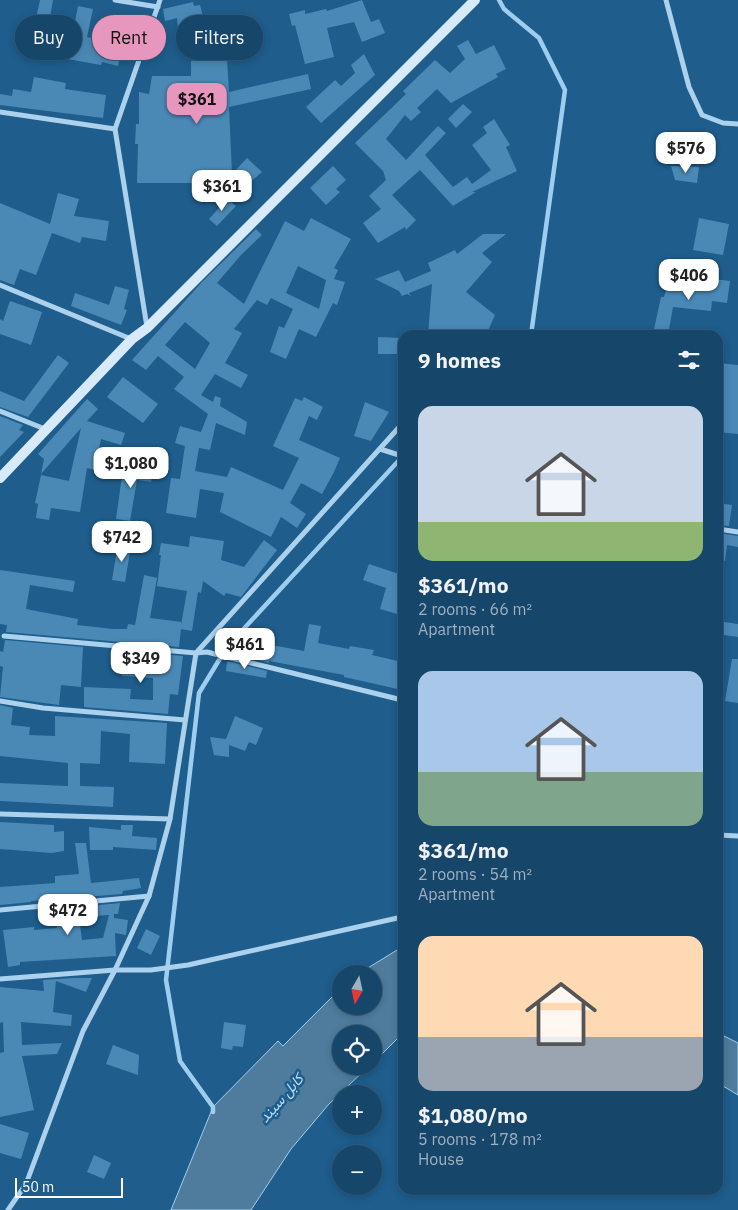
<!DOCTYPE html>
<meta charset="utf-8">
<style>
body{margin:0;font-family:"IBM Plex Sans",Vazirmatn,sans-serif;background:#235071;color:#f1f3f6;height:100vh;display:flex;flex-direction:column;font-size:19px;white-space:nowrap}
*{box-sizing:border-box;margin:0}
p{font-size:16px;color:#9eb1c0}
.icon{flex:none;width:28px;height:28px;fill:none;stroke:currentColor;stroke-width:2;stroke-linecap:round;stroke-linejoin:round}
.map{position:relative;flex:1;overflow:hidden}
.panel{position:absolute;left:398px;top:330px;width:325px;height:865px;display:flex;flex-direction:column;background:#164669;border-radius:15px;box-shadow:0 2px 8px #0003,0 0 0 1px #355e7d}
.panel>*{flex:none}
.top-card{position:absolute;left:15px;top:15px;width:308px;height:45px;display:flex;gap:10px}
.needle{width:32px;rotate:189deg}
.buttons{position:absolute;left:332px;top:965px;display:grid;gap:10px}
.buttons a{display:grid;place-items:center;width:50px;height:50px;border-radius:50%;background:#164669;box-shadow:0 2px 8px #0003,0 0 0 1px #355e7d;font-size:25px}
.scale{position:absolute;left:15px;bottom:12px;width:108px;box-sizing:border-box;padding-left:5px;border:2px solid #fff;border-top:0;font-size:14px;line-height:18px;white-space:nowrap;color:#fff;-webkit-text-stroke:4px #1e5d8c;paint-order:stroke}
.price{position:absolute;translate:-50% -42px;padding:0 11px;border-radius:10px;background:#fff;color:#222;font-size:16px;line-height:32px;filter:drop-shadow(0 1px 2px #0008)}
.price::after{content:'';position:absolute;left:50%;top:30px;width:15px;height:11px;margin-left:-8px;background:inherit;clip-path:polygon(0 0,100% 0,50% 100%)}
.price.selected{background:#e797bd;color:#111}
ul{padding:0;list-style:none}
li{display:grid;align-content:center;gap:10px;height:265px;padding:0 20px}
li span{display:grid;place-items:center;height:155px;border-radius:15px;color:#555}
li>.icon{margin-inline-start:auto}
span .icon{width:90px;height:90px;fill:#fffc;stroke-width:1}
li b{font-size:21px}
h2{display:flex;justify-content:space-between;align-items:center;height:60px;padding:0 20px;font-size:21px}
.chip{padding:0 18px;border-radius:22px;background:#164669;box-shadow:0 2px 8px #0003,0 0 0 1px #355e7d;font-size:18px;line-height:45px}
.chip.selected{background:#e797bd;color:#111}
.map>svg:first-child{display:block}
</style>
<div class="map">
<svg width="738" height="1210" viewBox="0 0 738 1210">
<rect width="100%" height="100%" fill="#1e5d8c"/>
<g fill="#4f7c9d" stroke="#9eceee">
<polygon points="402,947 402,1034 374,1062 374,1034 341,1034 341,1066 369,1066 329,1104 291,1149 251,1210 171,1210 213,1107 278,1041 283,1046 341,988 341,1006 374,1006 374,974 358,974"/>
<polygon points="718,1033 738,1043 738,1095 718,1083"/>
</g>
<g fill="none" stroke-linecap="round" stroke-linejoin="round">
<g stroke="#9eceee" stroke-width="4.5">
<polyline points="499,0 504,9 539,38 565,90 531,335"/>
<polyline points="213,1112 213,1107 180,1061 166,980 199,693 227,647 402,457"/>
</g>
</g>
<g fill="#4a89b6" fill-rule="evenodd">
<polygon points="40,0 53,0 49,23 74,27 78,6 93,9 87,37 123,44 118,66 102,62 101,65 46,55 48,41 32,37"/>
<polygon points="362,0 371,22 379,19 385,33 362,42 354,22 327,28 334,57 305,64 295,25 292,26 289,14 305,10 305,14 326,9 327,11"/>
<polygon points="193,2 194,6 200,5 204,21 178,27 177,18 165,21 163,9"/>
<polygon points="468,40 476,54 494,45 506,69 496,74 498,77 451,103 437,89 417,108 421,112 411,121 405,115 386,139 406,160 438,126 446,133 425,155 453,187 467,177 472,184 491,170 472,145 487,133 483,127 494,119 510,145 506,147 517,171 472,192 476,192 453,206 420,170 392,195 416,220 406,230 405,227 378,243 363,223 381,209 369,196 386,180 383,171 355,143 406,94 403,91 435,60 450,73 465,59 457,46"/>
<polygon points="364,54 375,75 321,123 306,107 335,80 341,86 355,73 351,65"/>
<polygon points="227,59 229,92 308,74 311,89 229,107 232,174 247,158 262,172 249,183 137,183 138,144 135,144 136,124 139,124 139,92 149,94 152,76 191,76 191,61"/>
<polygon points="34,77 66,83 65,89 106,95 103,118 0,105 0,94 12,96 13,89 31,92"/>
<polygon points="463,104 472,112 456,128 448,119"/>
<polygon points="333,166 346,180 336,189 340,192 326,205 310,188"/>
<polygon points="671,166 699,167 697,183 675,180"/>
<polygon points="58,193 79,199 74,216 109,221 106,241 82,237 80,243 52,233 36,275 20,269 14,285 0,280 0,203 50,224"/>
<polygon points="227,199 236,206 217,226 209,219"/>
<path d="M311,218L351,239L334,268L338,270L334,279L345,282L337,305L333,303L316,337L299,329L286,359L270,352L279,326L284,328L293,309L271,298L267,305L257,300L234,329L242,333L225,363L248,375L241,388L215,374L201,395L213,402L215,396L221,398L220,406L247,422L245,435L216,423L210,450L199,448L195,471L227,477L231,467L283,490L299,458L273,446L295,398L302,401L304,397L323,407L317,420L309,416L299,440L340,458L334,472L322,494L301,483L290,503L306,514L297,528L281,517L271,537L220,512L224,493L200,489L196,518L166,513L171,478L180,479L185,446L175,443L180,426L201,432L208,414L174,389L184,377L158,356L146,370L132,360L202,282L256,229L262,235L241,255L217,283L244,304L285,221L304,231ZM298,266L326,280L319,309L286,293ZM185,322L210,343L195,369L165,345Z"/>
<polygon points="699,218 729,224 723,255 693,250"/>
<polygon points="483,234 506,234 482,253 492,262 466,292 495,315 486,335 428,335 432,284 409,293 411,296 407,294 402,296 399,291 375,279 399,270 405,282 431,271 428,263 455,250 457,254"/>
<polygon points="713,279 730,281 727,303 712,301 711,311 673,307 668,335 653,334 661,297 664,297 668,283 711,288"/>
<polygon points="115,286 129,290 124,309 127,310 121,325 71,306 75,293 109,305"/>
<polygon points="10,301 42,312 31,345 0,334 0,319 3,321"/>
<polygon points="378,337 402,338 402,354 378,354"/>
<polygon points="58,355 69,363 28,417 0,407 0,391 24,401"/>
<polygon points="718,363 738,365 738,434 718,432 724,375 718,374"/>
<polygon points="123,377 158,404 143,423 107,397"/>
<polygon points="87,399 98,409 87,421 125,433 121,445 101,439 95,470 87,468 80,512 51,508 49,520 36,518 38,504 35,503 41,475 69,481 81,428 41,474 44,459 38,454"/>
<polygon points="365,402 389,412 371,441 354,436"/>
<polygon points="0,416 23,425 19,430 24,432 0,457"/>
<polygon points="131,465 154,469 151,482 137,480 130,521 116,519 123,469 130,470"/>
<polygon points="718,503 732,505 729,526 718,525"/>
<polygon points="718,533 738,536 738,547 727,545 725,561 718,560"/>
<polygon points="190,536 224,541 221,560 244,567 264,540 277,550 241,597 226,593 224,596 203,581 201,593 198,592 192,631 181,629 179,647 6,632 7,625 0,624 0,570 75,581 73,592 30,585 26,609 78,619 77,625 113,629 127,629 128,624 135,625 144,575 157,578 150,618 182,622 181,625 187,591 157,586 161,555 159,555 161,543 189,547"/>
<polygon points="118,544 131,546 125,582 112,580"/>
<polygon points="369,564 402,575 402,596 397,614 380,609 386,588 363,580"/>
<polygon points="718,621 738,624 738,637 718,634"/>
<polygon points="309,624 321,626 318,643 349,649 350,646 374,650 372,655 402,662 402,690 344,677 344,675 269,661 269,663 232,654 241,643 265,649 266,644 304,651"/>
<polygon points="5,640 83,647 81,687 61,685 59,705 0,697 3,667 0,666 0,651 3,652"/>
<polygon points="124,651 183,656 178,695 170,694 168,714 84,707 84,687 131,689 130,699 153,700 153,678 122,676"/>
<polygon points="732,659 738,659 738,703 725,701"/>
<polygon points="227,661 267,671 266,678 226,671"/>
<polygon points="0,705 13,708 11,725 30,727 29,735 55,736 55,716 167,723 165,764 129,762 130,734 101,731 100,764 80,763 80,786 114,787 113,807 0,801 0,783 68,786 68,763 0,756"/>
<polygon points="235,716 263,728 256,745 249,742 245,751 229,745 229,757 214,755 210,737 226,739"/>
<polygon points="0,822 54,825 54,832 64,831 64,851 52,853 0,849"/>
<polygon points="121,825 133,825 132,836 157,838 156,850 113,847 113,850 90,850 89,827 121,830"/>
<polygon points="75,843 86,843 91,883 139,878 141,888 123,891 122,894 31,901 31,902 0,905 0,887 55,883 55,876 79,874"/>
<path d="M120,903L118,914H114V918L128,920L126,935L115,933L116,956L20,962V965L8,967L3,930L34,927V930L57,928L56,920L60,919L59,909ZM109,915L103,938L82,940L79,917Z"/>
<polygon points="146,929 160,936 151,955 137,948"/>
<polygon points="73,978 92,978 86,992 56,981 53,1012 72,1015 71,1026 21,1022 22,1045 62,1043 57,1054 22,1056 34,1110 0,1117 0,1053 4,1052 3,1022 0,1023 0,987 44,991 43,980"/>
<polygon points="224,1022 246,1025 243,1047 233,1046 232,1050 221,1048"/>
<polygon points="113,1045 139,1055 138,1075 106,1064"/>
<polygon points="0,1124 29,1133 21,1159 0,1153"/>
<polygon points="94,1155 111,1163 104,1179 87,1172"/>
</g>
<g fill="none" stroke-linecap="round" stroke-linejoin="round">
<g stroke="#abd1ec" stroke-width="5">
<polyline points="115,0 158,7"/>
<polyline points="666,0 689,87 702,115 723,123 738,124"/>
<polyline points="0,112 115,129"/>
<polyline points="0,285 131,339"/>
<polyline points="147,327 115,129 160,0"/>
<polyline points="0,411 45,429"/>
<polyline points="380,449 402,456"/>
<polyline points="718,529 738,532"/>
<polyline points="4,636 196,653 207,652 402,700"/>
<polyline points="0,701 43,708 185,720"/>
<polyline points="0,814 170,819"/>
<polyline points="718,835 738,836"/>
<polyline points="0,910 149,896"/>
<polyline points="0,979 115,970 151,970 188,965 402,917"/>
<polyline points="8,1210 26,1184 83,1031 115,970 149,896 170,819 196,653 402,424"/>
</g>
<polyline stroke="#d7eaf9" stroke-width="10" points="0,478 132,339 147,328 475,0"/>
</g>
<g text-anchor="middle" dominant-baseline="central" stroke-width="5" stroke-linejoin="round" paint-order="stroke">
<g font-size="15" font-style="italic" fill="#b6dbf3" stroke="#1e5d8c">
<text transform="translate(281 1098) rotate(-49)">کابل سيند</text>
</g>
</g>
</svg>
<div class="buttons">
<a><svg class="needle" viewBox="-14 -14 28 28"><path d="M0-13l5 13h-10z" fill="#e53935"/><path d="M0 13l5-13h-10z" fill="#9eb1c0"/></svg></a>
<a><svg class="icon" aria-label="locate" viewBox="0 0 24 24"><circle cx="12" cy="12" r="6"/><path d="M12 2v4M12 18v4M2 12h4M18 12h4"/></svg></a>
<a>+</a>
<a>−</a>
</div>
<div class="scale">50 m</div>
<b class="price selected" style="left:197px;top:125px">$361</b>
<b class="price" style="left:686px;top:174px">$576</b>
<b class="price" style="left:222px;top:212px">$361</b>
<b class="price" style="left:689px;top:301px">$406</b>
<b class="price" style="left:131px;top:489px">$1,080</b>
<b class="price" style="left:122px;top:563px">$742</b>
<b class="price" style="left:245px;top:670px">$461</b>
<b class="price" style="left:141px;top:684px">$349</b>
<b class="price" style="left:68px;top:936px">$472</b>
<div class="top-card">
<a class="chip">Buy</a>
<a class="chip selected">Rent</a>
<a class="chip">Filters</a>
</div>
<section class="panel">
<h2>9 homes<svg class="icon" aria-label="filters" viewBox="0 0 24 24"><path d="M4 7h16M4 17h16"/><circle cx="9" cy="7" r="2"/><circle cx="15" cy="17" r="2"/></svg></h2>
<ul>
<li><span style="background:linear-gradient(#c9d6e8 75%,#8fb573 0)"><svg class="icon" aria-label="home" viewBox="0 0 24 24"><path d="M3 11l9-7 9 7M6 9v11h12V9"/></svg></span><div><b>$361/mo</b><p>2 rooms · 66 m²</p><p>Apartment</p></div></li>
<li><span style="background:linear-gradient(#a9c7e8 65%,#7fa58c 0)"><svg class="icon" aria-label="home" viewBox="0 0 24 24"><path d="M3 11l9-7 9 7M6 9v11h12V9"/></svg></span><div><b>$361/mo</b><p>2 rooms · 54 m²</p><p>Apartment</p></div></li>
<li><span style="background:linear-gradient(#ffd9b3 65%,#9aa5b1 0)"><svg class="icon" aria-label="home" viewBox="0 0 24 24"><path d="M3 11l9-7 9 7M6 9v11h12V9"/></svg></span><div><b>$1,080/mo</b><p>5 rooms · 178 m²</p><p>House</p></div></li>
</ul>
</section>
</div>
